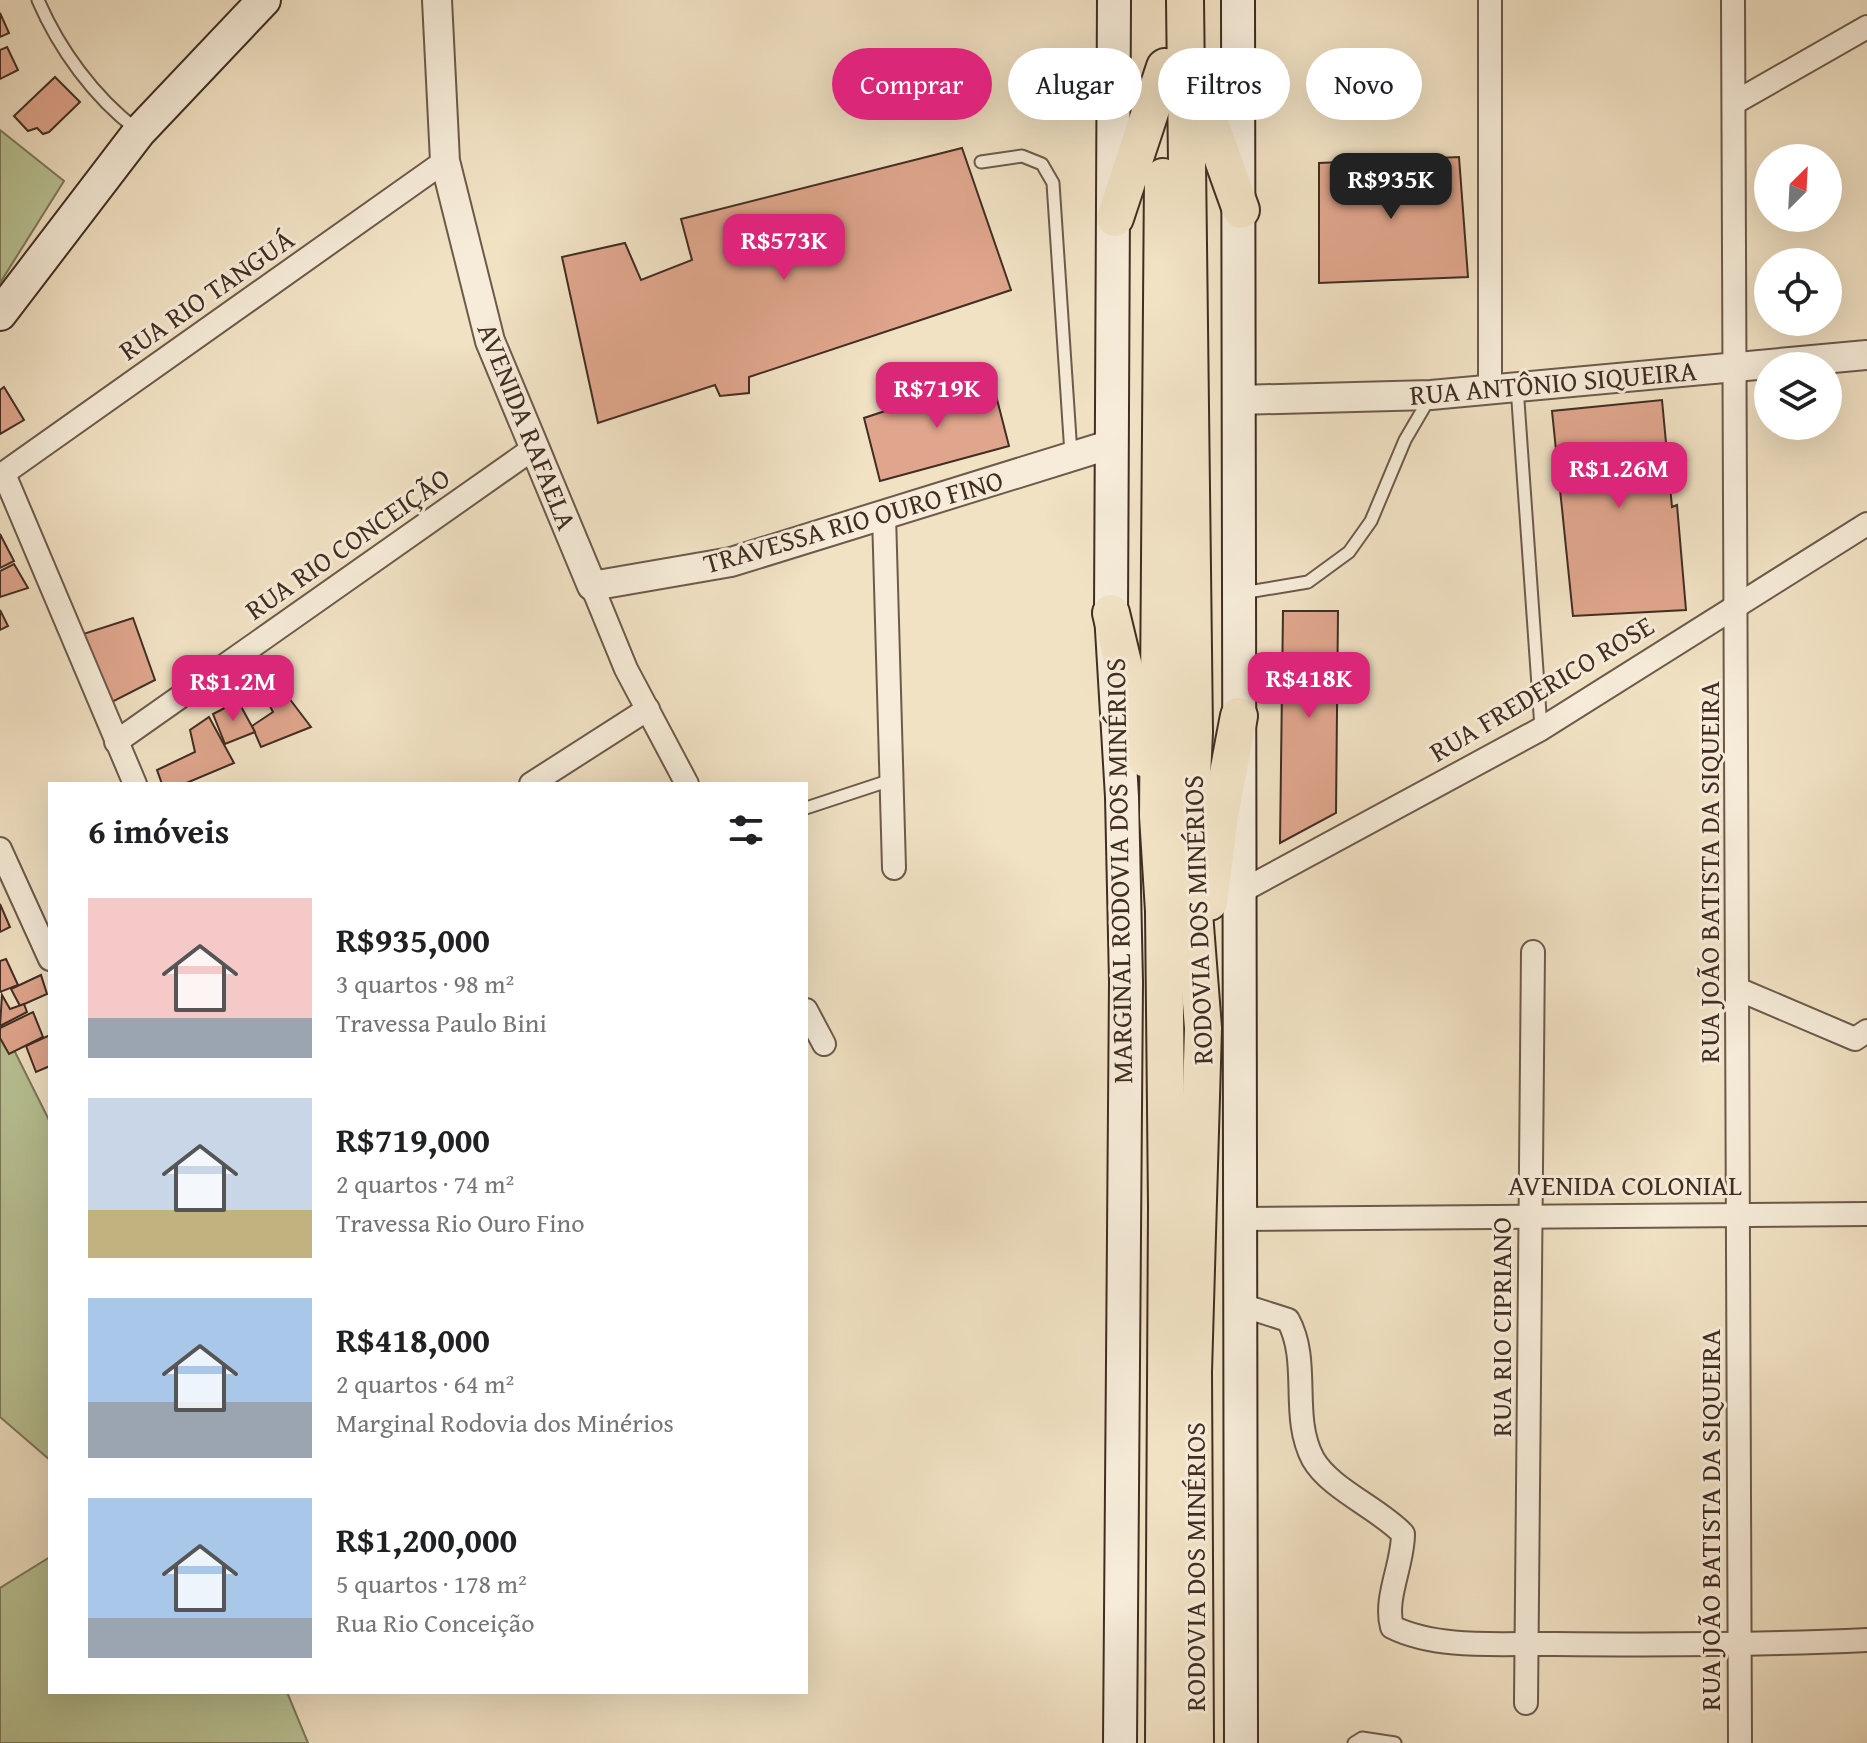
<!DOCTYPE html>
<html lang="pt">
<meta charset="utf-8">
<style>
body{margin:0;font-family:"Gentium Book Plus",serif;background:#f2f2f2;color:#202124;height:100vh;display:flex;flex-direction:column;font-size:30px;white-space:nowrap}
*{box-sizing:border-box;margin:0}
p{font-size:26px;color:#757577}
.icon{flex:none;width:44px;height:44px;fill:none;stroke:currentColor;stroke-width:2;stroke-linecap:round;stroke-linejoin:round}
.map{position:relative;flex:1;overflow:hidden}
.side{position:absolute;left:48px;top:782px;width:760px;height:912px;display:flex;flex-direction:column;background:#fff;border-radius:0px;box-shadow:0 8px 32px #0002}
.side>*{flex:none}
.guide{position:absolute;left:832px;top:48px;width:760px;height:72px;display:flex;gap:16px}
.needle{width:52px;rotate:24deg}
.fabs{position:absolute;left:1754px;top:144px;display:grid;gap:16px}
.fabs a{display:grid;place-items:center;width:88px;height:88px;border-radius:50%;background:#fff;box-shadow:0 8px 32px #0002;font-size:40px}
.price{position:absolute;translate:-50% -68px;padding:0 18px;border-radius:16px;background:#db2777;color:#fff;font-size:26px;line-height:52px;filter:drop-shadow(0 2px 4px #0008)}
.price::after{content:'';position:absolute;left:50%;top:48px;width:24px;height:18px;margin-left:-12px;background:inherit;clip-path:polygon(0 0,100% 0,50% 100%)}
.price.selected{background:#222;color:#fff}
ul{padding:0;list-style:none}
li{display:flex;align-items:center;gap:24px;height:200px;padding:0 40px}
li span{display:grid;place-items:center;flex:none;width:224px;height:160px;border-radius:0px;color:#555}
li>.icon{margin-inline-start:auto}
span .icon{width:96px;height:96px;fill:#fffc;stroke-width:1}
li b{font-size:34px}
h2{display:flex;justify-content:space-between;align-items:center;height:96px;padding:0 40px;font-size:34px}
.pill{padding:0 28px;border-radius:36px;background:#fff;box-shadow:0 8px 32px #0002;font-size:28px;line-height:72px}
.pill.selected{background:#db2777;color:#fff}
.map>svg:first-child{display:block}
</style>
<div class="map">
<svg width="1867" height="1743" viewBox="0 0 1867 1743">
<rect width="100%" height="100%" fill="#f1e2c4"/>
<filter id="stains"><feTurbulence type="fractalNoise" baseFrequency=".0025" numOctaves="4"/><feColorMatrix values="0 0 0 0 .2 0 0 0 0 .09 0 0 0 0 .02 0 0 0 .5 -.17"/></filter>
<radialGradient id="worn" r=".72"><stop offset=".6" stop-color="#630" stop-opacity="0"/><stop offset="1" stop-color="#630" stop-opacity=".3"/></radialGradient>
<g fill="#b9c395" stroke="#7d785c" stroke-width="2">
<polygon points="0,130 64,181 0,283"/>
<polygon points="0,1022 50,1122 50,1460 0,1417"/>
<polygon points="50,1557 50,1692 287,1692 308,1743 0,1743 0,1588"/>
</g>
<g fill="#e0a68d" stroke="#412d23" stroke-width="2">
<polygon points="0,13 9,33 0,37"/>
<polygon points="7,47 18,70 0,79 0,50"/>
<polygon points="55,77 80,102 49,132 43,134 37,128 28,131 14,116"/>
<polygon points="962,148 1011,290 749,377 749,393 720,396 715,385 598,423 562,257 625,243 641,280 692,260 681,219"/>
<polygon points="1459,157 1468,277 1319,283 1319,163"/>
<polygon points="991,376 1009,446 880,481 864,418"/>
<polygon points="4,387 24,420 0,434 0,390"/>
<polygon points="1662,400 1672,507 1677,505 1686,610 1573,616 1552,411"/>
<polygon points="0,534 14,561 0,568"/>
<polygon points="14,564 28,588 0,597 0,571"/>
<polygon points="0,610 8,626 0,630"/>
<polygon points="1283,611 1338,611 1336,813 1280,843"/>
<polygon points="133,618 155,680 110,703 80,635"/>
<polygon points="279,685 311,727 261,747 252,726 273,712 265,697"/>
<polygon points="238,701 255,732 225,744 213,714"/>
<polygon points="209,717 234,763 184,784 162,784 157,770 195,752 190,730"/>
<polygon points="0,904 10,927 0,932"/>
<polygon points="6,959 18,985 0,992 0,961"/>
<polygon points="41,975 47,994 20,1006 11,989"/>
<polygon points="2,995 10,1009 24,1004 27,1012 0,1026"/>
<polygon points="33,1012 43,1037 9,1054 0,1038 0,1028"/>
<polygon points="50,1035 50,1066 36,1072 26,1046"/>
</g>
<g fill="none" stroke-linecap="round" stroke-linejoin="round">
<defs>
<g id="service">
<path d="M38,0C59,49 94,97 136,129"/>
<polyline points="981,162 1022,156 1042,164 1053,183 1071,454"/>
<polyline points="1517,387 1541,728"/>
<polyline points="1242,593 1308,582 1349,552 1371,521 1405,440 1429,399"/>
<polyline points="806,808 891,780"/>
<polyline points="1354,1743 1362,1738 1395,1743"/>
</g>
<g id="minor">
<polyline points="1490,0 1490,388"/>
<polyline points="1733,0 1740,1743"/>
<polyline points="1734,103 1867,27"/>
<polyline points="4,474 135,784"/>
<polyline points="0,476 445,161"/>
<polyline points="884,515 894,868"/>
<polyline points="592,586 626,669 687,784"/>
<polyline points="116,742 534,448"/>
<polyline points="531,784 648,709"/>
<polyline points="0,849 50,959"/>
<polyline points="1240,892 1541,729 1867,524"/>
<polyline points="1740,990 1855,1039 1867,1031"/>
<polyline points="806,1010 824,1044"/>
<polyline points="1240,1219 1867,1214"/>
<path d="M1241,1305L1288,1320C1311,1362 1290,1416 1313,1459C1330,1489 1380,1509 1403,1534C1403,1565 1384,1598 1392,1627C1439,1650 1503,1643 1555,1644C1659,1645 1763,1645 1867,1640"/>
<polyline points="1526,1703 1533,952"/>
</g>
<g id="tertiary">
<polyline points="437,0 445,161 490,341 592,586 731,562 1112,444"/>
<polyline points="1238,400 1431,395 1867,355"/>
</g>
<g id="secondary">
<polyline points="1114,0 1111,613 1122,797 1126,982 1120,1743"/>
<polyline points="1238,0 1241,1743"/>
<polyline points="0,314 139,132 264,0"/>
</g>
<g id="primary">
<polyline points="1185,0 1194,732 1189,849 1203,1028 1193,1372 1195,1743"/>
<polyline points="1196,84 1241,210"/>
<polyline points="1163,177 1158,816 1164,911 1167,1206 1164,1743"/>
<polyline points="1115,218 1165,67"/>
<polyline points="1111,613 1146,759"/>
<polyline points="1209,902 1220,815 1239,716"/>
</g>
</defs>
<use href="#service" stroke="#6d5a4b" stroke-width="15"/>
<use href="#minor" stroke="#6d5a4b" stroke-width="26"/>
<use href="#tertiary" stroke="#6d5a4b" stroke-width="32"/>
<use href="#secondary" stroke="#412d23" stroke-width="36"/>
<use href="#primary" stroke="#412d23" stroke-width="40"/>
<use href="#service" stroke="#f6ecd9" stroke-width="11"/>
<use href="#minor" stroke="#f6ecd9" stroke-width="22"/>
<use href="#tertiary" stroke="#f6ecd9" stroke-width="28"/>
<use href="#secondary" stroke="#f6ecd9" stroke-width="32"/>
<use href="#primary" stroke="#f1e2c4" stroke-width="36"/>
</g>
<g text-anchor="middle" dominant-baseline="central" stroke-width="6" stroke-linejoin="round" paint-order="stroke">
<g font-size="28" fill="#412d23" stroke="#f6ecd9">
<text transform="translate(206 294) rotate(-35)">RUA RIO TANGUÁ</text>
<text transform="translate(1553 382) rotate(-5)">RUA ANTÔNIO SIQUEIRA</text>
<text transform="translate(528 426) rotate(68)">AVENIDA RAFAELA</text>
<text transform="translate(853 521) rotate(-16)">TRAVESSA RIO OURO FINO</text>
<text transform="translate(347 543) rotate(-35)">RUA RIO CONCEIÇÃO</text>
<text transform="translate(1541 688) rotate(-31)">RUA FREDERICO ROSE</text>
<text transform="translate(1118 871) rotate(-91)">MARGINAL RODOVIA DOS MINÉRIOS</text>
<text transform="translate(1708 872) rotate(-90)">RUA JOÃO BATISTA DA SIQUEIRA</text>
<text transform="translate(1197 920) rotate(-92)">RODOVIA DOS MINÉRIOS</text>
<text x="1625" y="1184">AVENIDA COLONIAL</text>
<text transform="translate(1500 1327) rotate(-90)">RUA RIO CIPRIANO</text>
<text transform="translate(1709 1520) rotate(-90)">RUA JOÃO BATISTA DA SIQUEIRA</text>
<text transform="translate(1194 1567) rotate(-90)">RODOVIA DOS MINÉRIOS</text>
</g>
</g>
<rect width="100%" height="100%" filter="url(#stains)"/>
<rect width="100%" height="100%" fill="url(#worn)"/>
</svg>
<div class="fabs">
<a><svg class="needle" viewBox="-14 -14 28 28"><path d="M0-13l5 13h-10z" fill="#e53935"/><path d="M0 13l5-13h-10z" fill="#757577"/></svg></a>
<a><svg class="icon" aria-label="locate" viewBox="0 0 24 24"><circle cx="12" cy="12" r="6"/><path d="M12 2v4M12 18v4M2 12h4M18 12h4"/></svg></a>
<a><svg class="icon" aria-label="layers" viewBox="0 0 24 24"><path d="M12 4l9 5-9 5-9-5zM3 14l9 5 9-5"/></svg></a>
</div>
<b class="price selected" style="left:1391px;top:221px">R$935K</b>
<b class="price" style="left:784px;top:282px">R$573K</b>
<b class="price" style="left:937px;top:430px">R$719K</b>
<b class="price" style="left:1619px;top:510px">R$1.26M</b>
<b class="price" style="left:1309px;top:720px">R$418K</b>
<b class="price" style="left:233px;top:723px">R$1.2M</b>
<div class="guide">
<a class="pill selected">Comprar</a>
<a class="pill">Alugar</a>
<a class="pill">Filtros</a>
<a class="pill">Novo</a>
</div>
<section class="side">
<h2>6 imóveis<svg class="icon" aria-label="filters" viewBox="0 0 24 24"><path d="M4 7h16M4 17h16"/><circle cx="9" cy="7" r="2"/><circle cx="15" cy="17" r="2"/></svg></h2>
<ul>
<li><span style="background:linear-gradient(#f6c9c9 75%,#9aa5b1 0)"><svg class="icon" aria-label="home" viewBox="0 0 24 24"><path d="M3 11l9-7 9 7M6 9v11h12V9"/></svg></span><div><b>R$935,000</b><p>3 quartos · 98 m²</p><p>Travessa Paulo Bini</p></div></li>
<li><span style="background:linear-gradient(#c9d6e8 70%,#c2b280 0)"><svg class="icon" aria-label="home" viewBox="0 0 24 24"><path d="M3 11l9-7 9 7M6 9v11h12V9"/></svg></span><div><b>R$719,000</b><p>2 quartos · 74 m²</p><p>Travessa Rio Ouro Fino</p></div></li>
<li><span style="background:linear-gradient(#a9c7e8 65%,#9aa5b1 0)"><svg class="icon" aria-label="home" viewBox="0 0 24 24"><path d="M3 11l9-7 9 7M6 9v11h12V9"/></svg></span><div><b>R$418,000</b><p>2 quartos · 64 m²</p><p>Marginal Rodovia dos Minérios</p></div></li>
<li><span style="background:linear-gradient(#a9c7e8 75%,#9aa5b1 0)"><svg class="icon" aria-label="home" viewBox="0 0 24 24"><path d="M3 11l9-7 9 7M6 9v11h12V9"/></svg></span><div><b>R$1,200,000</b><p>5 quartos · 178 m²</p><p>Rua Rio Conceição</p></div></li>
</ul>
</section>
</div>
